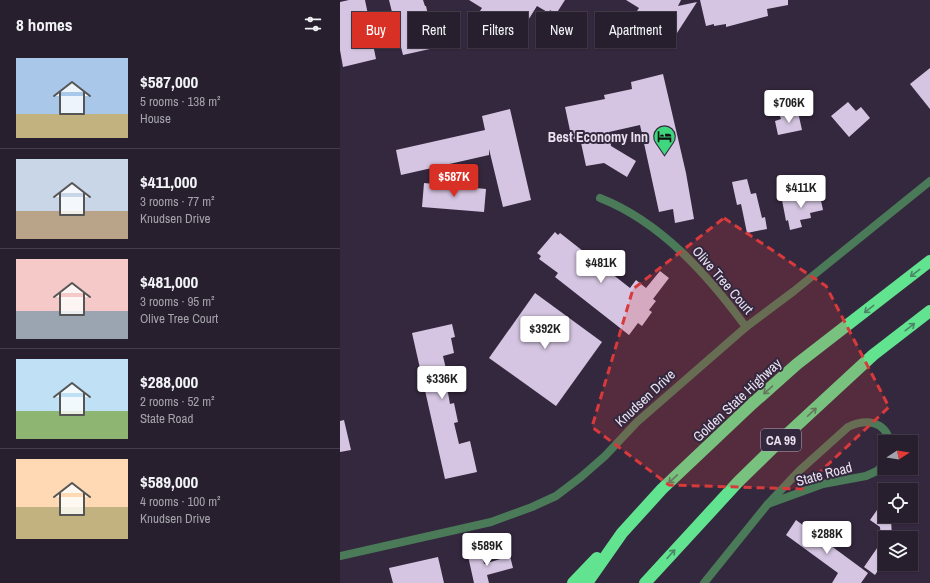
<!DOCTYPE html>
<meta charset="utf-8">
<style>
body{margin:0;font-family:"Archivo Narrow",sans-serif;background:#332b3a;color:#f1f3f6;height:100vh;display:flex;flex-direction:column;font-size:15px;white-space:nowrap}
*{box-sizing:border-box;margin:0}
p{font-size:13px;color:#a4a2aa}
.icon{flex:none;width:22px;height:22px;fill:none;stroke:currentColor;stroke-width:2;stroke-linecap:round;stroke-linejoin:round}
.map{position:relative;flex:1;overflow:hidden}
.side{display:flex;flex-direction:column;background:#271e2e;width:340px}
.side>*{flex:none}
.guide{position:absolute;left:12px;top:12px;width:380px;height:36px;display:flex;gap:8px}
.needle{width:26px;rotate:78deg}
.fabs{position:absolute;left:538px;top:435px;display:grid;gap:8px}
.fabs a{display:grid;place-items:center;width:40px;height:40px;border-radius:0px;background:#271e2e;box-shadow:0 1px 3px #0004,0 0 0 1px #433c4a;font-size:20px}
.price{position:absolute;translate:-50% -34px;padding:0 9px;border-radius:4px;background:#fff;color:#222;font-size:13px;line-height:26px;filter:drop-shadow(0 1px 2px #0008)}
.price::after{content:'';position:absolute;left:50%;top:24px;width:12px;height:9px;margin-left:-6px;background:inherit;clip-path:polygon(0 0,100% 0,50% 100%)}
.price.selected{background:#d93025;color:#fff}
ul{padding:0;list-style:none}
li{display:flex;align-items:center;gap:12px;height:100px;padding:0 16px}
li+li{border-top:1px solid #433c4a}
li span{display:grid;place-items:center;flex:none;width:112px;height:80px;border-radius:0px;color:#555}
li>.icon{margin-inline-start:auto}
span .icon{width:48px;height:48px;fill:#fffc;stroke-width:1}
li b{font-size:17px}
h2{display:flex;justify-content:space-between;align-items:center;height:48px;padding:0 16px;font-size:17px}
.chip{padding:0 14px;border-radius:0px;background:#271e2e;box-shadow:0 1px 3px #0004,0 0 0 1px #433c4a;font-size:14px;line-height:36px}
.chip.selected{background:#d93025;color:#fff}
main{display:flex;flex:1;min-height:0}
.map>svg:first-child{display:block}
</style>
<main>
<section class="side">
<h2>8 homes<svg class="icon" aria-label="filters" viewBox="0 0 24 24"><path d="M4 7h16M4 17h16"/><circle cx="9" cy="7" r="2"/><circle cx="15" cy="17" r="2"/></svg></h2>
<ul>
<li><span style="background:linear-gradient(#a9c7e8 70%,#c2b280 0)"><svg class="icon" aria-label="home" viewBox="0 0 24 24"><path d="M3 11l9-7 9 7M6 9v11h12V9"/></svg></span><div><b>$587,000</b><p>5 rooms · 138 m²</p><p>House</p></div></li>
<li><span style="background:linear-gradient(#c9d6e8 65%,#b9a48a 0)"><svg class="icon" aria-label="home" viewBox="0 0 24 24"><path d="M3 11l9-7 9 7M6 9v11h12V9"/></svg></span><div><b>$411,000</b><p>3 rooms · 77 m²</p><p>Knudsen Drive</p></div></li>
<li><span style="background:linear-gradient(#f6c9c9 65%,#9aa5b1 0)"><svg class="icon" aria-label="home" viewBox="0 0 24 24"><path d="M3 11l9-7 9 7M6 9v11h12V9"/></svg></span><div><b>$481,000</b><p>3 rooms · 95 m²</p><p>Olive Tree Court</p></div></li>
<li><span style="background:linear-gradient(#bfe0f5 65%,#8fb573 0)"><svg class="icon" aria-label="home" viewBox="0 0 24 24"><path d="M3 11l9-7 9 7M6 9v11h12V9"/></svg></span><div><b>$288,000</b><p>2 rooms · 52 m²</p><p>State Road</p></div></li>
<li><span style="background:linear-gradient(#ffd9b3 60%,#c2b280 0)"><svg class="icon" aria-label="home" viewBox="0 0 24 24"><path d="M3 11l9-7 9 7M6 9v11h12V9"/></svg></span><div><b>$589,000</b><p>4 rooms · 100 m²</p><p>Knudsen Drive</p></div></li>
</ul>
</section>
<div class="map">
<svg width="590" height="583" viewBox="0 0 590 583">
<rect width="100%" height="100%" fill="#34283e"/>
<g fill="#d5c5e2">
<polygon points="9,0 25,0 32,34 31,34 36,59 3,67 0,50 0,2"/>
<polygon points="49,0 83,0 85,6 86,6 91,28 89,29 91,40 88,41 90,49 63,55 58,35 55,35 50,13 52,12"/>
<polygon points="129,0 225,0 216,14 210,10 209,13 197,6 180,33 174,29 173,31 167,27 165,30 145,18 146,15 140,11 142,8"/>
<polygon points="286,0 341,0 338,6 357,2 337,33 331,30 330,32 323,28 322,30 302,18 304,15 297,11 299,8"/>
<polygon points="360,0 448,0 448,5 427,9 428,16 386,27 386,24 374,26 374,24 366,26"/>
<polygon points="590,68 590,109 570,84"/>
<polygon points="323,74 346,173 354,219 335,223 333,209 319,212 300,125 269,132 271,146 296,161 287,177 264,163 246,166 240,138 232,140 225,107 265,99 264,95 292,89 291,82"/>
<polygon points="508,102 516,111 521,107 530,118 509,137 491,116"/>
<polygon points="170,109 191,200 163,207 149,149 149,155 61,175 56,150 145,130 142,116"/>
<polygon points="458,112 462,130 438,135 435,121 441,119 440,116"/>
<polygon points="407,179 411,194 416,193 422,218 425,217 427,229 407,233 401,204 397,205 392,182"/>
<polygon points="84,183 146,189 144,212 82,207"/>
<polygon points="467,194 468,198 480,196 483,210 470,213 471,218 460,220 462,227 450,230 448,220 446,221 442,200"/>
<polygon points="215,232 218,235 220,233 290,288 296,280 306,288 320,271 329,278 313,299 316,301 309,310 312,312 302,326 298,323 289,335 215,277 218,273 199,259 201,256 197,253"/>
<polygon points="195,293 262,342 216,406 149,358"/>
<polygon points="112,324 115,337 111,338 114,353 103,356 109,382 106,382 110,404 114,403 118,422 114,423 119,444 130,441 137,472 105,479 72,333"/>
<polygon points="4,420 11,450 0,452 0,421"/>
<polygon points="537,510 551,519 552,538 545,538 545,560 535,575 524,567 544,538 541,538 540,527 530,520"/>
<polygon points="456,520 528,573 521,583 492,583 498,573 446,535"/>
<polygon points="142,553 144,564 170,556 173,568 147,575 149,583 134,583 128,556"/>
<polygon points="98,557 104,583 53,583 49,568"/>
</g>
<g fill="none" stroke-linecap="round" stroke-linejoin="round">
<g stroke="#4a7a58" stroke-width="8">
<path d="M260,198C321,222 368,275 406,327"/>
<polyline points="428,504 483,484 526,476 537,471 545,463"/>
<path d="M364,583L427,505L459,471L508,427C525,419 545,420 550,442"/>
</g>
<polyline stroke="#4a7a58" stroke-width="8" points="0,556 151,522 192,507 216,496 241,477 265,456 297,422 406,327 454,291 590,181"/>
<g stroke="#62e390" stroke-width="12">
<polyline points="233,583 257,558"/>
<polyline points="247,583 282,533 322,489 412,404 457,364 590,261"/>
<polyline points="305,583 398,482 442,439 533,355 590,311"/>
</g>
</g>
<defs><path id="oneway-shaft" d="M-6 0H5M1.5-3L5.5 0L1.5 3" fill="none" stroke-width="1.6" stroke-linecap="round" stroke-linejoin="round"/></defs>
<g stroke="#4b8667">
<use href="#oneway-shaft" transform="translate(575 273) rotate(143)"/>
<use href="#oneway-shaft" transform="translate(529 309) rotate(142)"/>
<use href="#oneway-shaft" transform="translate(570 327) rotate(-38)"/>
<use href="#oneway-shaft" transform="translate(428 390) rotate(139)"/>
<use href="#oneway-shaft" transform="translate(472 412) rotate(-43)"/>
<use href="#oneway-shaft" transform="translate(333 479) rotate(137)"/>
<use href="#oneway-shaft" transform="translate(331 554) rotate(-48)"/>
</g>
<path fill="#d83a3c" fill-opacity="0.2" stroke="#d83a3c" stroke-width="3" stroke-dasharray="8 5" stroke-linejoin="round" d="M384,218L486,286L549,407L462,489L329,485L252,427L293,289Z"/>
<defs>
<symbol id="hotel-pin" viewBox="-11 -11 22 30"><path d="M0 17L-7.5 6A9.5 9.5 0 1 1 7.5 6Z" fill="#3fd77d" stroke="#34283e"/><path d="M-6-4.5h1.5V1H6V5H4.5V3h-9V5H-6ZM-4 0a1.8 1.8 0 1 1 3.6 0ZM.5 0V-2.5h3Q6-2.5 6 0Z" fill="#111"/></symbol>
</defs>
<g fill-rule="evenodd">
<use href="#hotel-pin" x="312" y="124" width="25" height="34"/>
</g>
<g text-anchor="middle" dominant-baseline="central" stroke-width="4" stroke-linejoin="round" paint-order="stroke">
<rect fill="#34283e" stroke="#b3aabb" stroke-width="1" x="421" y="429" width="40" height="22" rx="3"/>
<g font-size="13" font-weight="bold" fill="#e9e1f0">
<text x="441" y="440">CA 99</text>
</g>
<g font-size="14" font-weight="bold" fill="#e9e1f0" stroke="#34283e" text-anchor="end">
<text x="308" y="137">Best Economy Inn</text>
</g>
<g font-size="14" fill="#e9e1f0" stroke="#34283e">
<text transform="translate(383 280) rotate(49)">Olive Tree Court</text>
<text transform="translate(305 398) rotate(-43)">Knudsen Drive</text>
<text transform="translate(397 400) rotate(-43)">Golden State Highway</text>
<text transform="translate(484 474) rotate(-15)">State Road</text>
</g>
</g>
</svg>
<div class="fabs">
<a><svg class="needle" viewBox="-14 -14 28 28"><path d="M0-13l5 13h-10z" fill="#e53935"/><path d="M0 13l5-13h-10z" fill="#a4a2aa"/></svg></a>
<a><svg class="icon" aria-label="locate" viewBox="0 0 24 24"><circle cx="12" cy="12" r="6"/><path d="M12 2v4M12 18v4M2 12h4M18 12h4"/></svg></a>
<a><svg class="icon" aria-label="layers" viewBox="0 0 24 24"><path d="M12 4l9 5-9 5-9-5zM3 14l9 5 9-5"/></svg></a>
</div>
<b class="price" style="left:449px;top:124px">$706K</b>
<b class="price selected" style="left:114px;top:198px">$587K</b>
<b class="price" style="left:461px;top:209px">$411K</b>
<b class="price" style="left:261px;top:284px">$481K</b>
<b class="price" style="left:205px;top:350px">$392K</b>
<b class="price" style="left:102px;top:400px">$336K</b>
<b class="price" style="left:487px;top:555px">$288K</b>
<b class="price" style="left:147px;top:567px">$589K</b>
<div class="guide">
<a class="chip selected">Buy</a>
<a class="chip">Rent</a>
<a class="chip">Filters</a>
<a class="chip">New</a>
<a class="chip">Apartment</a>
</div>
</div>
</main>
